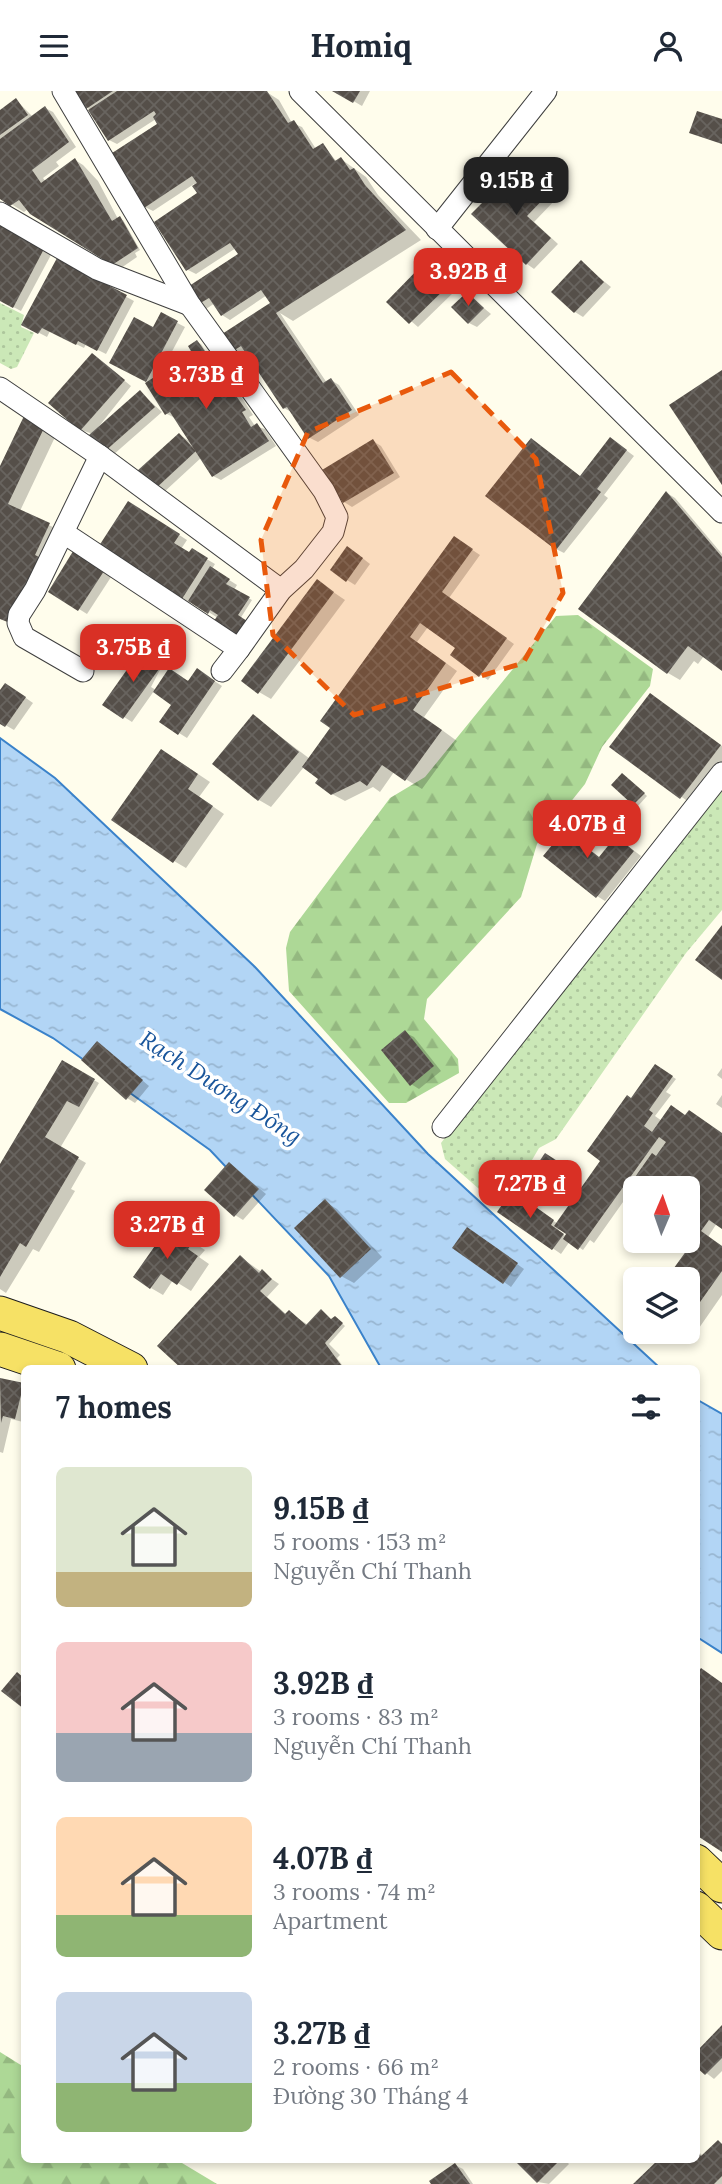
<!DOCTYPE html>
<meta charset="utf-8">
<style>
body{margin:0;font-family:Lora,serif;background:#f2f2f3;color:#1f2937;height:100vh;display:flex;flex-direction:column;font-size:26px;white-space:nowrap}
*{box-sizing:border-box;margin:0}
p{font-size:23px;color:#747a83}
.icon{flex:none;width:38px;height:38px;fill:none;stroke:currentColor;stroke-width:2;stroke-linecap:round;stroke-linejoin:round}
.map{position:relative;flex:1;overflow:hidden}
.details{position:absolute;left:21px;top:1274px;width:679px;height:798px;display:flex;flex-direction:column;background:#fff;border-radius:10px;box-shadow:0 4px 10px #0003}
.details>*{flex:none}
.needle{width:46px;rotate:2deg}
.tools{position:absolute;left:623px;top:1085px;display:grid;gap:14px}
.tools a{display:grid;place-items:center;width:77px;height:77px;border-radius:10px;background:#fff;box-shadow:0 4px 10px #0003;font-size:35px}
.price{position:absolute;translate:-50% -60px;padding:0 16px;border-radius:14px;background:#d93025;color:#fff;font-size:23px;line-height:46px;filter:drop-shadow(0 2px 4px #0008)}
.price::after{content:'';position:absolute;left:50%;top:42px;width:21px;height:16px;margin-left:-10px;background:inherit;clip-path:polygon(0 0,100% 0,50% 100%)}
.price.selected{background:#222;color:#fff}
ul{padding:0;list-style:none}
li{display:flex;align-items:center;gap:21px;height:175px;padding:0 35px}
li span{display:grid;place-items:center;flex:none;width:196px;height:140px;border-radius:10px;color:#555}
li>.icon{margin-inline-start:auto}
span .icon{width:84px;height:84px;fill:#fffc;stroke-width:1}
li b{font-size:30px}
h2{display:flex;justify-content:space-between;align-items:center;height:84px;padding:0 35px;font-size:30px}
header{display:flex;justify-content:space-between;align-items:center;height:91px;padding:0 35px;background:#fff;font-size:32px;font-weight:700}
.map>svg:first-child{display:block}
</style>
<header><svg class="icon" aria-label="menu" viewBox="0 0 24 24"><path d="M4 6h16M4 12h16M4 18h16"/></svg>Homiq<svg class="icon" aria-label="person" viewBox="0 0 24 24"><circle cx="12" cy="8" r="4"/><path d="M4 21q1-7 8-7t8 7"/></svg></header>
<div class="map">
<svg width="722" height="2093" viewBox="0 0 722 2093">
<defs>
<pattern id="grass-dots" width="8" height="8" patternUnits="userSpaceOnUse" patternTransform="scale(1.75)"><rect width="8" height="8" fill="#cbe8b7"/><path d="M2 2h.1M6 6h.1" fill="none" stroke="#adc69c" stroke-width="1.8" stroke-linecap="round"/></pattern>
<pattern id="forest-firs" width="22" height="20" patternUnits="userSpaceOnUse" patternTransform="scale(1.75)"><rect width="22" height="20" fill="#add896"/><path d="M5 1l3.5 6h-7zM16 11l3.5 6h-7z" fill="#94b880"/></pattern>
<pattern id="water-ripples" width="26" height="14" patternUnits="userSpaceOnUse" patternTransform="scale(1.75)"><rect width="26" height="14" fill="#b2d5f5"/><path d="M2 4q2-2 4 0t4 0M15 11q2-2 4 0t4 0" fill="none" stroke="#98b6d1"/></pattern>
<pattern id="building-cross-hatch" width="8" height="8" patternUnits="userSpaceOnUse" patternTransform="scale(1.75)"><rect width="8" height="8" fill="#554f49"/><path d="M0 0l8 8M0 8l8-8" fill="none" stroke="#68645f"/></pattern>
</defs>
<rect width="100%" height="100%" fill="#fffdec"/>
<g fill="url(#grass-dots)">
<polygon points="0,212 24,224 21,236 34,242 17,276 11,278 0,272"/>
<polygon points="722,688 722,819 686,862 556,1048 539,1057 521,1088 479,1098 445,1068 441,1052"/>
</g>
<g fill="url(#forest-firs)">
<polygon points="578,524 653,578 650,595 602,656 585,693 537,753 521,806 427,908 424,928 458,968 459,982 406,1012 389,1012 289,900 286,857 290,841 390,707 425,686 556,525"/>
<polygon points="0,1961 24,1976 24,2068 177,2069 217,2093 0,2093"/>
</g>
<g fill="url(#water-ripples)" stroke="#3a82ca" stroke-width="2">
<polygon points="0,647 55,687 255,876 428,1063 660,1277 381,1277 329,1185 210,1059 53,947 0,918"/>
<polygon points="696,1308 722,1323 722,1562 697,1546"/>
</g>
<g fill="#0003" fill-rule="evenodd">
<polygon points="77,0 265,0 279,9 292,32 302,36 316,58 323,54 337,71 341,68 366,86 378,104 421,149 293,230 280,222 327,292 331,289 339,294 359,324 318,351 310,347 293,322 284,317 247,260 242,264 234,259 276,218 267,204 230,229 222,224 215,212 206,218 198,213 244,169 236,157 196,183 188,179 203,108 194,93 153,120 145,116 160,33 156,28 117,53 109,49"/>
<polygon points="336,0 370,0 362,15"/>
<polygon points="16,9 33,26 45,17 53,21 76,56 56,71 59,75 43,87 46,91 75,69 83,74 98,90 118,128 123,129 140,159 135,162 137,166 121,177 28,118 24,121 0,106 0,21"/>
<polygon points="528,82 557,107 534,131 558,153 534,178 527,173 497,99 506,104"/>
<polygon points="0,134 52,162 21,220 0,209"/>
<polygon points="58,169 134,210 106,263 86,253 84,257 50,240 47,246 24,234"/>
<polygon points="427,172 457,198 418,236 389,211"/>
<polygon points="581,172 611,196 583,226 575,221"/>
<polygon points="467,203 491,223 477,236 469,232"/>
<polygon points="162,224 185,236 159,285 195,262 197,251 201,253 213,272 222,276 253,324 249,326 255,335 265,338 276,355 221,389 213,385 202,366 163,402 155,397 179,344 193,352 175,327 167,323 149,292 112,272 154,238"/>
<polygon points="93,264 131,295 92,344 140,301 162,321 113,364 90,342 81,339"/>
<polygon points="24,328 56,344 20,420 57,438 0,527 0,379"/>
<polygon points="531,349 581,386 618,353 634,365 604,404 608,407 564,462 556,458"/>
<polygon points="373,350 381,355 400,386 352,416 344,411"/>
<polygon points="667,402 675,407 722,463 722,578 704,565 698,573 694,570 680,589 668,582"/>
<polygon points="140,419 187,449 181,458 190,463 193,460 215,473 212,478 237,494 234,499 252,509 240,528 218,527 191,510 189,514 181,509"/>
<polygon points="462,452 480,464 449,507 514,553 488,589 452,564 457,556 428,536 417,551 457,580 424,626 457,650 422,698 394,681 380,701 373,696 345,710 332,703 321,688 304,676 271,716 259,709 253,625 310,668"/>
<polygon points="76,460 113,483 87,523 50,500"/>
<polygon points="356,462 370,473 355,494 347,489"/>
<polygon points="317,490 345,509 271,608 259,601"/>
<polygon points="154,535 174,549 166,560 146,547"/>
<polygon points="147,559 164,571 151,596 156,599 205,584 222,595 187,647 179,642 174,613 154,600 132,631 105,614"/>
<polygon points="13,598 33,612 14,639 0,631 0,602"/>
<polygon points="650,604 722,655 722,675 693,714 612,656"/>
<polygon points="174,667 210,691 199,706 224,723 186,777 174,770"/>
<polygon points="626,686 647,705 638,715 614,694"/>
<polygon points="559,736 600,768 624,752 641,765 605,810 597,805 555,752"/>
<polygon points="406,942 414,946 441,980 419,998 411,993"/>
<polygon points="98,952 149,995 135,1012 127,1007"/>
<polygon points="63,971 99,992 60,1057 86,1072 71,1098 75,1100 39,1161 33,1158 6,1202 0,1198 0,1077"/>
<path d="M656,975L676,988L666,1001L671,1004L655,1025L662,1030L686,1026L722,1043V1136L717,1132L708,1146L722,1155V1204L690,1250L675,1241H688V1188H668L695,1151L688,1147V1097H635V1109L628,1104L594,1152L590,1149L583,1159L570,1150L561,1163L499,1120L520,1106L558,1133L603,1070L632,1009ZM560,1136L569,1143L567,1146L558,1140Z"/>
<polygon points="722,977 722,988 717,984"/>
<polygon points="722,1004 722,1017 716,1013"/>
<polygon points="553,1069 569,1079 551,1105 528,1090"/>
<polygon points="230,1073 266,1103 243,1129 235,1124"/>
<polygon points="325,1111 337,1118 382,1166 354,1192 341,1185"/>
<polygon points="475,1143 524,1178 511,1196 504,1191"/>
<polygon points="174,1150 191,1150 205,1159 199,1166 209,1173 191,1200 173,1189 163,1204 151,1197"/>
<polygon points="240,1166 279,1193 267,1206 287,1224 289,1221 308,1234 338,1229 345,1235 329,1253 340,1264 337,1267 345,1278 185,1278"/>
<polygon points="0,1289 24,1295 23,1331 11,1328 3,1362 0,1361"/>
<polygon points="722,1937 722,1980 714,1988 696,1974"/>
<polygon points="718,2051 722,2053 722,2093 637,2093 696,2068 696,2058 703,2065"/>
<polygon points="564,2068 569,2073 549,2093 538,2091 516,2069"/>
<polygon points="455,2074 463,2078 473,2093 433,2093"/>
</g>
<g fill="url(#building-cross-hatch)">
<polygon points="75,0 113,0 86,18"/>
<polygon points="117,0 267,0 288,32 294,29 313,58 323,52 335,70 341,66 350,79 354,77 365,94 406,139 276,222 323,292 331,287 352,319 308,348 287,316 283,318 241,255 233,260 222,243 270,212 261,199 221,225 209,207 197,214 186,197 238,163 230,152 186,180 154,131 197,102 192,95 197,92 192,85 144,117 109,64 157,33 153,26 156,23 154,20 108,50 88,19"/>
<polygon points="332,0 360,0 353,12"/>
<polygon points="16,7 28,24 0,44 0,19"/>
<polygon points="45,15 69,51 32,79 41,92 75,67 112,130 120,125 138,157 112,174 30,123 19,109 10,115 0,108 0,48"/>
<polygon points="697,20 722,28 722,53 689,42"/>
<polygon points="527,80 550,101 527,125 551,147 526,174 471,123 497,97 505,104"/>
<polygon points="0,133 45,156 13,217 0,210"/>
<polygon points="57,167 127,204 97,260 78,250 76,254 42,237 38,243 21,234"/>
<polygon points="581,169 604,191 574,222 551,201"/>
<polygon points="426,170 450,193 409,233 386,211"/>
<polygon points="467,201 484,217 468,233 451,216"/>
<polygon points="161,221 178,230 146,291 109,272 134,226 153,236"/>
<polygon points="197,249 246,319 242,321 251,336 257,332 269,350 212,386 170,321 165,324 145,292 192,262 188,255"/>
<polygon points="92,262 125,289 80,340 48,312"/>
<polygon points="722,279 722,394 669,314"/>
<polygon points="140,299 155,316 104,361 89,344"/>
<polygon points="24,325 45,335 8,413 50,432 35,464 41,467 10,532 0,528 0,375"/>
<polygon points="179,342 196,360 154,399 137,380"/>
<polygon points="610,346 627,359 597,398 601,401 556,459 485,405 531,347 580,385"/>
<polygon points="373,348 394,382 343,412 322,379"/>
<polygon points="666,400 722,466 722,580 688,555 667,583 578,518"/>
<polygon points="128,410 180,443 174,452 189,461 192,457 208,467 180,511 97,458"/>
<polygon points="454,445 473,458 442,501 507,547 479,586 450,564 455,557 420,532 410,546 446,572 413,619 442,639 405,690 382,674 367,695 360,690 331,704 315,692 318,688 302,676 330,637 320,630"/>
<polygon points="347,455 363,467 346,491 330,479"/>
<polygon points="75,457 106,477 78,520 48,501"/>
<polygon points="210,475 230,488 226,493 250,506 238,524 253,534 241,553 211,534 218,524 210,519 208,523 188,510"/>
<polygon points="317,488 334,501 258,603 241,590"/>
<polygon points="153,533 172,546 162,560 143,547"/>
<polygon points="147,557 162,568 156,576 159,578 123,628 102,614 138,563 141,565"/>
<polygon points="169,577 188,590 197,577 215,590 178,644 159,631 171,614 153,601"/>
<polygon points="5,592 26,606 5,636 0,633 0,599"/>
<polygon points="650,602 721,654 680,708 609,656"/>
<polygon points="253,623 299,661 258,710 212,673"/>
<polygon points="161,658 198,683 188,698 213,715 173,772 111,729"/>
<polygon points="622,682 645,702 633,714 611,694"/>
<polygon points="558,734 599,766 616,745 634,760 596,807 543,765 553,753 547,748"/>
<polygon points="722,834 722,889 695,869"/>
<polygon points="405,939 434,975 410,995 381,959"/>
<polygon points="97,950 143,989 126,1009 81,969"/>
<polygon points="62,969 95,988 79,1016 67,1010 45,1046 79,1066 26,1156 20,1152 0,1186 0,1073"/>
<polygon points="655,973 673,985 649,1019 653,1022 644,1035 652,1041 671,1014 685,1024 689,1019 722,1042 722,1138 709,1129 701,1140 722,1155 722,1180 688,1228 688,1188 666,1188 692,1152 688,1149 688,1097 635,1097 635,1112 623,1103 652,1062 656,1065 666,1051 659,1046 578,1159 563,1148 566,1143 554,1135 600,1070 587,1060 627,1004 631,1007"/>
<polygon points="545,1062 562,1073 542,1102 526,1090"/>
<polygon points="229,1071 259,1098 234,1126 204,1099"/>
<polygon points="512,1099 554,1129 551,1134 564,1143 552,1159 497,1121"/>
<polygon points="325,1108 371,1158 340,1187 294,1137"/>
<polygon points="467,1136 518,1172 503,1193 452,1157"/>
<polygon points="179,1141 193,1151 188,1158 198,1165 177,1194 161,1183 150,1198 133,1186 164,1142 173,1148"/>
<polygon points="240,1164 259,1182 262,1178 272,1188 260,1200 285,1223 289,1219 306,1234 321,1218 331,1228 335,1225 343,1232 325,1252 344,1278 182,1278 157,1255"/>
<polygon points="0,1287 24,1292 15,1328 3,1325 1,1332"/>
<polygon points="701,1577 722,1592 722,1761 696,1744 696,1584"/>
<polygon points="17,1581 24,1587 24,1618 1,1600"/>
<polygon points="722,1934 722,1967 705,1984 696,1976 696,1961"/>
<polygon points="718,2049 722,2053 722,2085 714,2093 633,2093 659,2068 696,2068 696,2060 701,2065"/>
<polygon points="513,2068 561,2068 537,2092"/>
<polygon points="455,2072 470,2093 431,2093 429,2090"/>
</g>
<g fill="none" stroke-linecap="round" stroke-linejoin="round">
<defs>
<g id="street">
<polyline points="63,0 190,214 324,400 337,426 333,441 304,478 281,499 239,558 64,442"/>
<polyline points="300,0 722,421"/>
<polyline points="0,122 97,178 190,214"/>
<polyline points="437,138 546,0"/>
<polyline points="0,297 100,365 281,499"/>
<polyline points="83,580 24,546 18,532 19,524 35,499 100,365"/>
<polyline points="222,580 239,558"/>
<polyline points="443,1036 722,682"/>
</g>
<g id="primary">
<polyline points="0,1222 69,1246 131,1278"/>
<polyline points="0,1258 59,1278"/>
<polyline points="696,1770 722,1795"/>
<polyline points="696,1817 722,1842"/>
</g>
</defs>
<use href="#street" stroke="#3f3f3f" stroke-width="23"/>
<use href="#primary" stroke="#1d1d1d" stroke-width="35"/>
<use href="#street" stroke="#fff" stroke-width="21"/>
<use href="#primary" stroke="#f6e165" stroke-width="33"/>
</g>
<path fill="#e8590c" fill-opacity="0.2" stroke="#e8590c" stroke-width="5" stroke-dasharray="14 9" stroke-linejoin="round" d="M451,281L536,368L563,502L523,572L354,624L273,544L261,449L308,341Z"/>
<g text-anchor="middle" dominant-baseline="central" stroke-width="7" stroke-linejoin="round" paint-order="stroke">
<g font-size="23" font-style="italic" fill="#19559b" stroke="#fff">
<text transform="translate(221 996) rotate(33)">Rạch Dương Đông</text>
</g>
</g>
</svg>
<div class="tools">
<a><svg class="needle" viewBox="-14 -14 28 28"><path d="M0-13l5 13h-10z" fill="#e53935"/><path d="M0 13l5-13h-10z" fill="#747a83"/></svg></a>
<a><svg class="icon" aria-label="layers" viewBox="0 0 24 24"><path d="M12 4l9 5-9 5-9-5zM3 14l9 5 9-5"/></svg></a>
</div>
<b class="price selected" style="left:516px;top:126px">9.15B ₫</b>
<b class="price" style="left:468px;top:217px">3.92B ₫</b>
<b class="price" style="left:206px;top:320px">3.73B ₫</b>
<b class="price" style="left:133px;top:593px">3.75B ₫</b>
<b class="price" style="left:587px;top:769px">4.07B ₫</b>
<b class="price" style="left:530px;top:1129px">7.27B ₫</b>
<b class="price" style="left:167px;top:1170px">3.27B ₫</b>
<section class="details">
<h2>7 homes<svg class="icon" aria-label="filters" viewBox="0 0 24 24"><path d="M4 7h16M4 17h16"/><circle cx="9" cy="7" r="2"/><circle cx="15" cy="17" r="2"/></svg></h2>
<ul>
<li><span style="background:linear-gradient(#dfe7d0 75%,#c2b280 0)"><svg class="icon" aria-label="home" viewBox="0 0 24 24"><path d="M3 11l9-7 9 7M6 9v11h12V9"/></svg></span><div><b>9.15B ₫</b><p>5 rooms · 153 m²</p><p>Nguyễn Chí Thanh</p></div></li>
<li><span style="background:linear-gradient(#f6c9c9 65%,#9aa5b1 0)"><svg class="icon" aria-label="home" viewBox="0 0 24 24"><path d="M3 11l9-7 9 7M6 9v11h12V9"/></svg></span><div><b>3.92B ₫</b><p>3 rooms · 83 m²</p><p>Nguyễn Chí Thanh</p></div></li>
<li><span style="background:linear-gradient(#ffd9b3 70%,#8fb573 0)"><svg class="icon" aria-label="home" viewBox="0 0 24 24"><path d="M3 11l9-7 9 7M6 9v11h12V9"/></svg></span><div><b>4.07B ₫</b><p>3 rooms · 74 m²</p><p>Apartment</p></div></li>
<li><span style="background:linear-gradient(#c9d6e8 65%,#8fb573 0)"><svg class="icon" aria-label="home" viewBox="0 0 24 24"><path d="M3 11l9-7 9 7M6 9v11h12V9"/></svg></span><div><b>3.27B ₫</b><p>2 rooms · 66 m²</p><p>Đường 30 Tháng 4</p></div></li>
</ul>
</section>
</div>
